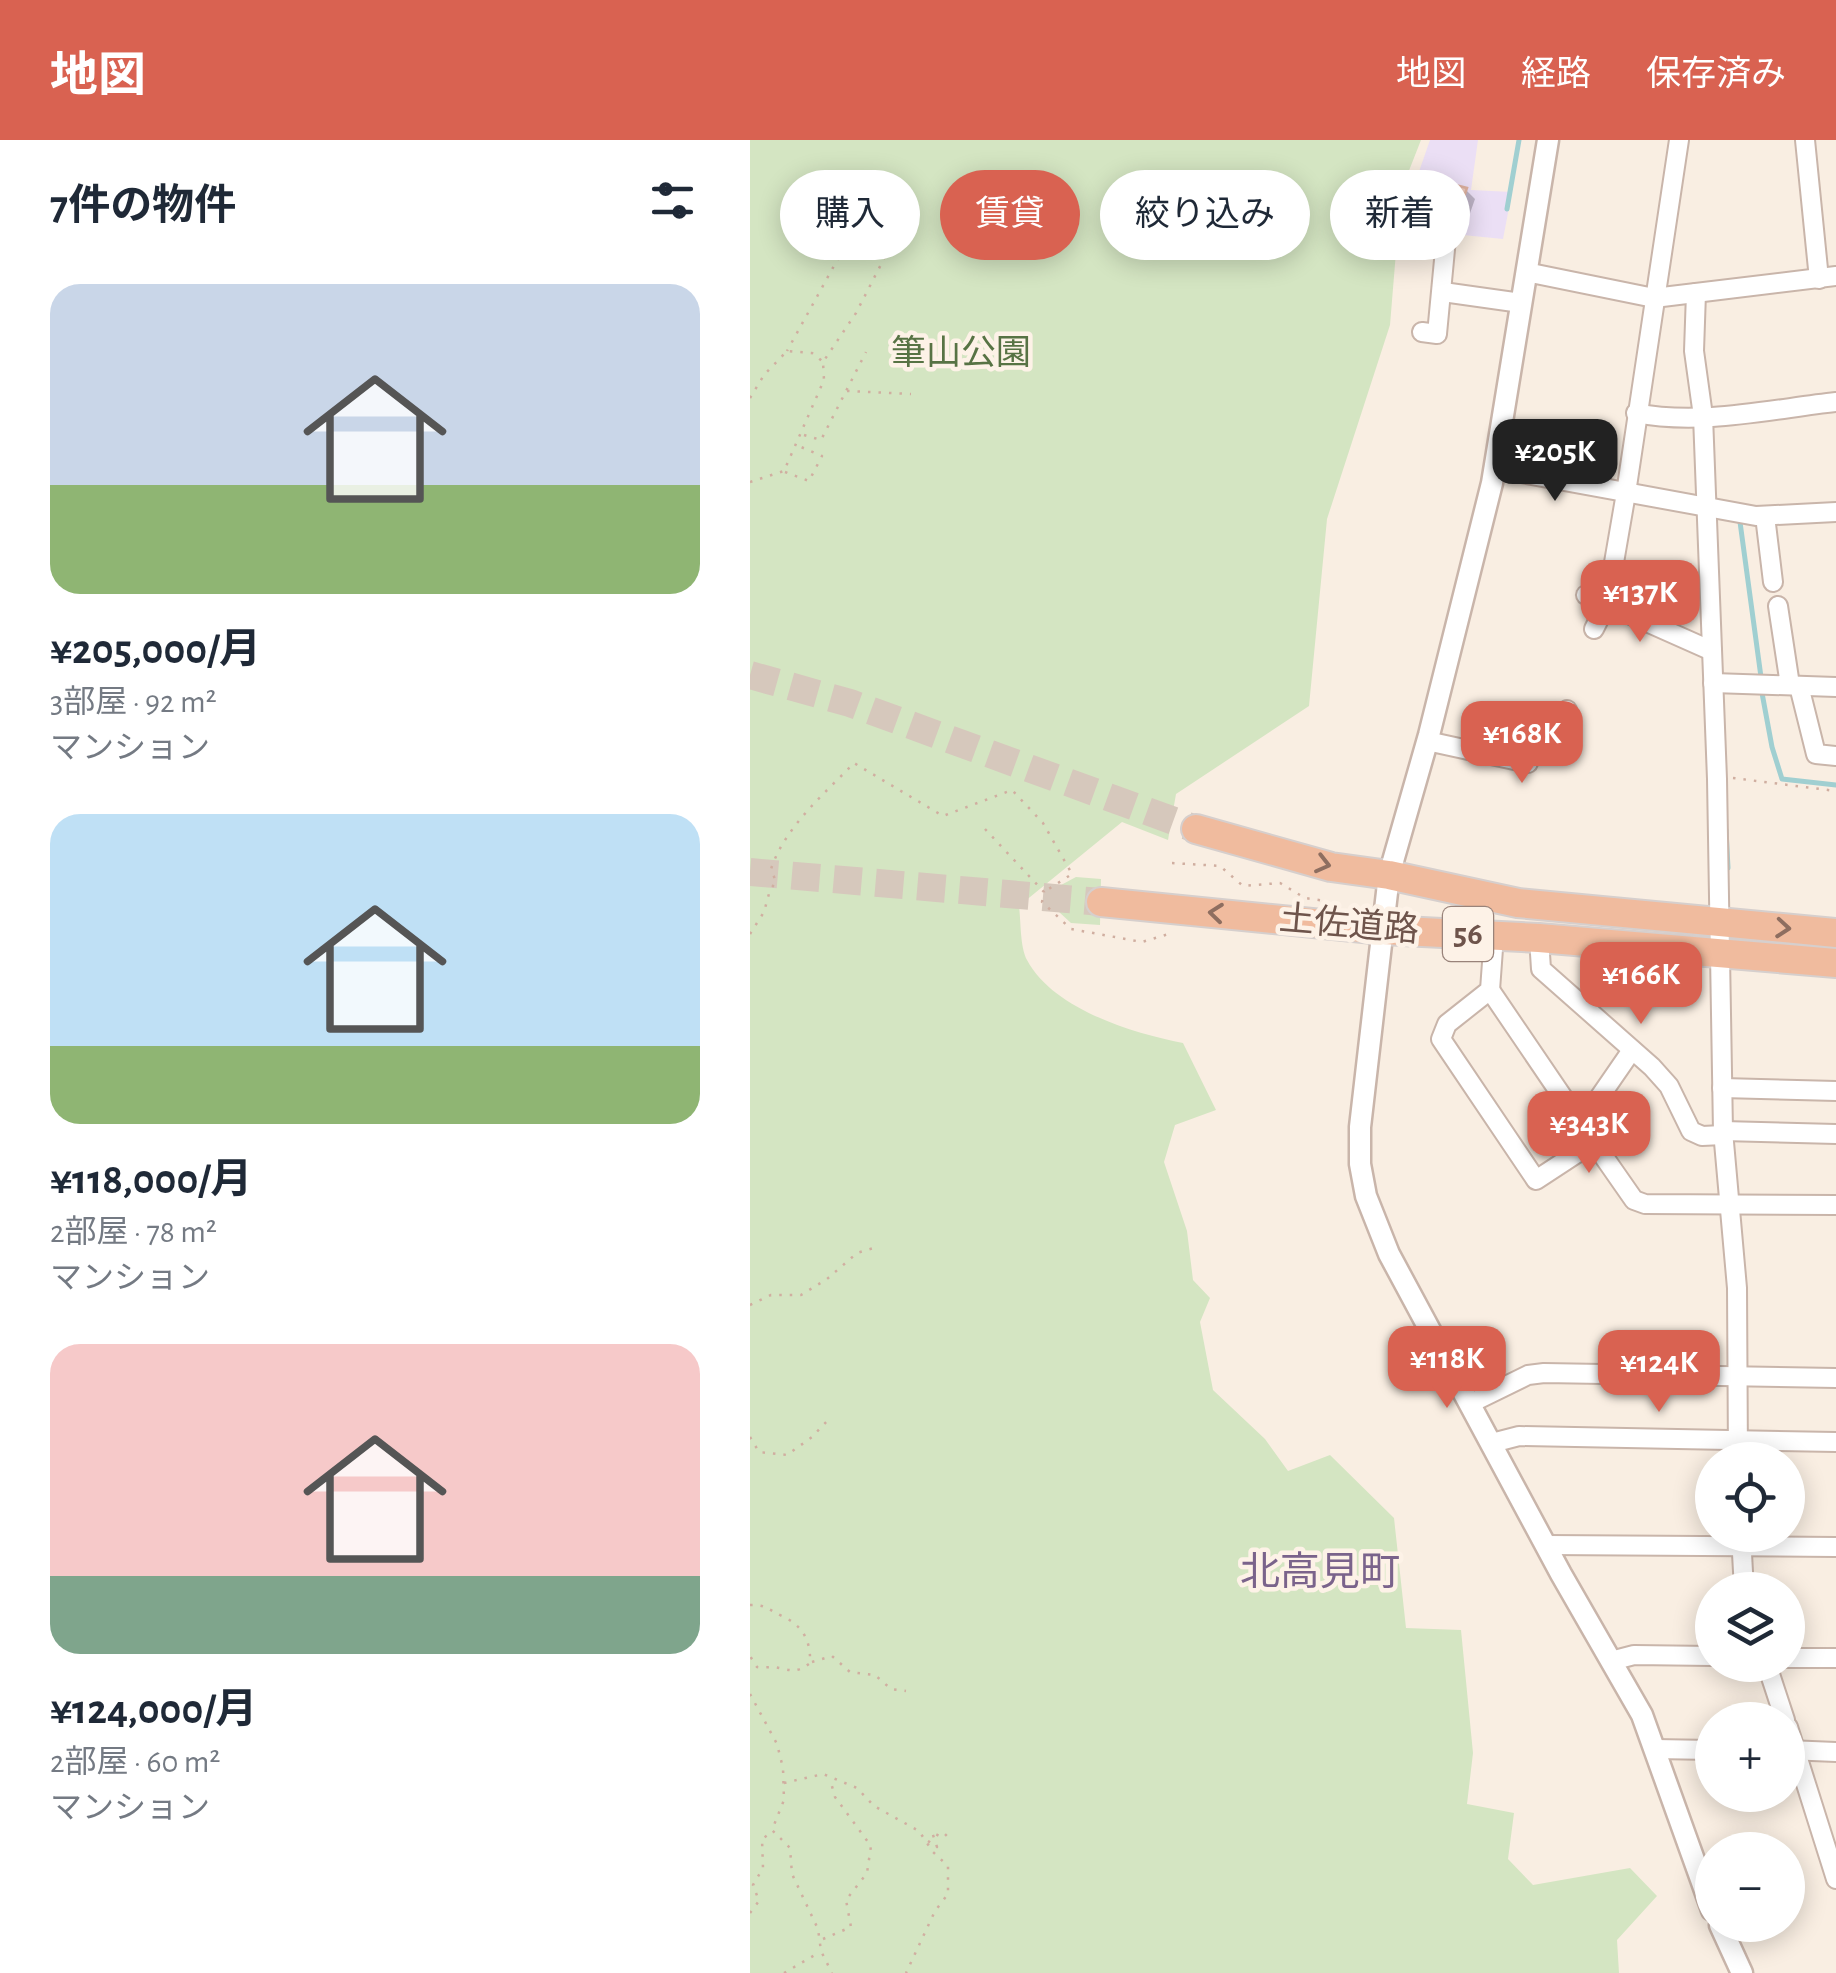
<!DOCTYPE html>
<html lang="ja">
<meta charset="utf-8">
<style>
body{margin:0;font-family:"Alegreya Sans","Noto Sans JP",sans-serif;background:#f2f2f3;color:#1f2937;height:100vh;display:flex;flex-direction:column;font-size:38px;white-space:nowrap}
*{box-sizing:border-box;margin:0}
p{font-size:32px;color:#747a83}
.icon{flex:none;width:55px;height:55px;fill:none;stroke:currentColor;stroke-width:2;stroke-linecap:round;stroke-linejoin:round}
.map{position:relative;flex:1;overflow:hidden}
.panel{display:flex;flex-direction:column;background:#fff;width:750px}
.panel>*{flex:none}
.hud{position:absolute;left:30px;top:30px;width:905px;height:90px;display:flex;gap:20px}
.buttons{position:absolute;left:945px;top:1302px;display:grid;gap:20px}
.buttons a{display:grid;place-items:center;width:110px;height:110px;border-radius:50%;background:#fff;box-shadow:0 5px 25px #0003;font-size:50px}
.price{position:absolute;translate:-50% -85px;padding:0 22px;border-radius:20px;background:#d96251;color:#fff;font-size:32px;line-height:65px;filter:drop-shadow(0 2px 5px #0008)}
.price::after{content:'';position:absolute;left:50%;top:60px;width:30px;height:22px;margin-left:-15px;background:inherit;clip-path:polygon(0 0,100% 0,50% 100%)}
.price.active{background:#222;color:#fff}
ul{padding:0;list-style:none}
li{display:grid;align-content:center;gap:20px;height:530px;padding:0 50px}
li span{display:grid;place-items:center;height:310px;border-radius:30px;color:#555}
li>.icon{margin-inline-start:auto}
span .icon{width:180px;height:180px;fill:#fffc;stroke-width:1}
li b{font-size:42px}
h2{display:flex;justify-content:space-between;align-items:center;height:120px;padding:0 50px;font-size:42px}
.tag{padding:0 35px;border-radius:45px;background:#fff;box-shadow:0 5px 25px #0003;font-size:35px;line-height:90px}
.tag.active{background:#d96251;color:#fff}
header{display:flex;align-items:center;gap:60px;box-sizing:border-box;height:140px;padding:0 50px;background:#d96251;color:#fff}
header strong{font-size:48px}
nav{display:flex;gap:55px;margin-inline-start:auto;font-size:35px}
main{display:flex;flex:1;min-height:0}
.map>svg:first-child{display:block}
</style>
<header>
<strong>地図</strong>
<nav><a>地図</a><a>経路</a><a>保存済み</a></nav>
</header>
<main>
<section class="panel">
<h2>7件の物件<svg class="icon" aria-label="filters" viewBox="0 0 24 24"><path d="M4 7h16M4 17h16"/><circle cx="9" cy="7" r="2"/><circle cx="15" cy="17" r="2"/></svg></h2>
<ul>
<li><span style="background:linear-gradient(#c9d6e8 65%,#8fb573 0)"><svg class="icon" aria-label="home" viewBox="0 0 24 24"><path d="M3 11l9-7 9 7M6 9v11h12V9"/></svg></span><div><b>¥205,000/月</b><p>3部屋 · 92 m²</p><p>マンション</p></div></li>
<li><span style="background:linear-gradient(#bfe0f5 75%,#8fb573 0)"><svg class="icon" aria-label="home" viewBox="0 0 24 24"><path d="M3 11l9-7 9 7M6 9v11h12V9"/></svg></span><div><b>¥118,000/月</b><p>2部屋 · 78 m²</p><p>マンション</p></div></li>
<li><span style="background:linear-gradient(#f6c9c9 75%,#7fa58c 0)"><svg class="icon" aria-label="home" viewBox="0 0 24 24"><path d="M3 11l9-7 9 7M6 9v11h12V9"/></svg></span><div><b>¥124,000/月</b><p>2部屋 · 60 m²</p><p>マンション</p></div></li>
</ul>
</section>
<div class="map">
<svg width="1086" height="1833" viewBox="0 0 1086 1833">
<rect width="100%" height="100%" fill="#f9eee2"/>
<polygon fill="#ebdff5" points="680,0 728,0 721,50 762,52 753,99 703,94 702,97 652,90 656,69"/>
<g fill="#d4e5c2">
<path d="M0,0H671L651,51L640,185L577,379L559,566L426,654L418,700L372,682L269,766C271,782 270,807 277,820C303,869 382,893 433,903L466,970L425,985L414,1022L437,1091L443,1140L460,1158L450,1182L463,1250L515,1299L538,1331L580,1315L644,1378L656,1488L711,1490L723,1613L717,1664L764,1673L758,1719L783,1745L880,1728L907,1756L867,1800L869,1833H0Z"/>
<polygon points="326,737 351,739 350,785 321,783 296,760 298,752"/>
</g>
<polygon fill="#0003" points="716,50 725,59 719,76 705,72 703,79 688,75 684,89 674,86 664,77 661,68"/>
<g fill="none" stroke-linecap="round" stroke-linejoin="round">
<g stroke="#a0cfd1" stroke-width="5">
<polyline points="757,69 769,0"/>
<polyline points="990,382 1011,537"/>
<polyline points="1012,553 1022,607 1032,639 1086,645"/>
<polyline points="976,690 978,728"/>
</g>
</g>
<polygon fill="#eccabc" stroke="#ddb09e" stroke-width="2.5" points="669,36 717,48 710,69 697,64 694,72 679,67 675,81 662,77 664,71 659,69"/>
<g fill="none" stroke-linecap="round" stroke-linejoin="round">
<g stroke="#d6c8bc" stroke-width="28" stroke-dasharray="28 14" stroke-linecap="butt">
<polyline points="0,535 100,563 446,689"/>
<polyline points="0,732 351,762"/>
</g>
<defs>
<g id="minor">
<polyline points="1055,0 1069,139"/>
<polyline points="776,132 904,158 1086,136"/>
<polyline points="693,152 771,163"/>
<polyline points="946,153 944,211 953,276 967,639 973,991 987,1148 988,1320"/>
<polyline points="672,192 687,194 696,99"/>
<path d="M886,273C950,286 1022,269 1086,262"/>
<polyline points="744,328 1006,376 1086,372"/>
<polyline points="1015,376 1023,442"/>
<polyline points="836,455 962,511"/>
<polyline points="1028,466 1040,545"/>
<polyline points="844,489 857,463 876,353 929,0"/>
<polyline points="963,543 1086,547"/>
<polyline points="1049,546 1066,614 1086,616"/>
<polyline points="677,601 778,623 785,596 805,601 817,570"/>
<polyline points="744,795 740,850 697,884 691,899 786,1040 844,1002"/>
<polyline points="789,798 791,829 902,927 919,946 941,991 952,996 973,995"/>
<polyline points="740,850 831,984"/>
<polyline points="882,910 831,984 884,1060 895,1064 1086,1065"/>
<polyline points="972,948 1086,951"/>
<polyline points="973,991 1086,994"/>
<polyline points="721,1263 778,1235 794,1233 1086,1238"/>
<polyline points="742,1303 769,1296 1086,1302"/>
<polyline points="991,1395 994,1450"/>
<polyline points="796,1405 1086,1407"/>
<polyline points="1038,1518 1086,1518"/>
<polyline points="861,1521 884,1515 962,1516"/>
<polyline points="1017,1525 1035,1580"/>
<polyline points="1038,1587 1086,1739"/>
<polyline points="905,1609 962,1610"/>
<polyline points="1038,1610 1086,1612"/>
</g>
<g id="tertiary">
<polyline points="798,0 742,343 679,595 639,735 610,987 610,1024 616,1056 639,1114 811,1434 892,1575 962,1770"/>
<polyline points="970,1785 992,1833"/>
</g>
<g id="trunk">
<polyline points="446,689 581,727 639,735 768,763 1086,793"/>
<polyline points="351,762 633,790 789,798 1086,823"/>
</g>
</defs>
<use href="#minor" stroke="#c9b5aa" stroke-width="22"/>
<use href="#tertiary" stroke="#c9b5aa" stroke-width="25"/>
<use href="#trunk" stroke="#d6cfcd" stroke-width="32"/>
<g stroke="#d0aea0" stroke-width="2.5" stroke-dasharray="2.5 8" stroke-linecap="butt">
<polyline points="97,251 161,254"/>
<polyline points="0,258 14,235 37,211 62,213 72,221"/>
<polyline points="54,295 71,300 116,212"/>
<polyline points="35,332 59,341 72,316 51,307"/>
<polyline points="0,342 34,331 74,240 73,222 106,173 141,105 159,49 145,40 130,49 117,66 37,211"/>
<polyline points="983,638 1086,651"/>
<polyline points="235,689 294,752 292,762 321,789 392,802 422,793"/>
<polyline points="422,723 470,726 493,746 530,743 555,758 576,761"/>
<path d="M0,794L14,772L20,750L26,742L21,729C35,687 74,654 104,623L193,676L262,650L293,683L322,734L294,752"/>
<polyline points="0,1165 21,1155 51,1155 77,1139 107,1113 127,1107"/>
<polyline points="0,1297 9,1312 37,1315 62,1297 78,1280"/>
<path d="M0,1465C15,1464 19,1470 32,1476C52,1485 61,1500 60,1523C45,1535 39,1529 23,1527C18,1527 12,1528 7,1527L0,1516"/>
<polyline points="62,1522 82,1516 100,1532 125,1535 141,1549 156,1551"/>
<polyline points="0,1554 27,1604 33,1628 34,1660 22,1690 40,1708 42,1734 68,1789 71,1811 82,1833"/>
<polyline points="34,1643 73,1634 107,1648 124,1666 169,1691 183,1712 198,1726 198,1754 185,1771 156,1833"/>
<polyline points="178,1701 187,1707 182,1692 193,1698 198,1693"/>
<polyline points="0,1773 9,1761 3,1745 13,1728 12,1699 22,1692"/>
<polyline points="73,1799 101,1787 96,1760 117,1733 121,1706 85,1657 80,1639"/>
<polyline points="34,1833 70,1812"/>
</g>
<use href="#minor" stroke="#fff" stroke-width="18"/>
<use href="#tertiary" stroke="#fff" stroke-width="20"/>
<use href="#trunk" stroke="#f0bb9e" stroke-width="28"/>
</g>
<defs><path id="oneway-chevron" d="M-2-3.5L2.5 0L-2 3.5" fill="none" stroke-width="1.6" stroke-linecap="round" stroke-linejoin="round" transform="scale(2.5)"/></defs>
<g stroke="#8e6e60">
<use href="#oneway-chevron" transform="translate(573 724) rotate(14)"/>
<use href="#oneway-chevron" transform="translate(466 773) rotate(-174)"/>
<use href="#oneway-chevron" transform="translate(1033 788) rotate(5)"/>
</g>
<g text-anchor="middle" dominant-baseline="central" stroke-width="9" stroke-linejoin="round" paint-order="stroke">
<rect fill="#fdf2e7" stroke="#99837a" stroke-width="2.5" x="693" y="767" width="50" height="54" rx="8"/>
<g font-size="32" font-weight="bold" fill="#6e544b">
<text x="718" y="794">56</text>
</g>
<g font-size="35" fill="#577344" stroke="#fdf2e7">
<text x="211" y="213">筆山公園</text>
</g>
<g font-size="35" fill="#6e544b" stroke="#fdf2e7">
<text transform="translate(599 785) rotate(5)">土佐道路</text>
</g>
<g font-size="40" fill="#7a638b" stroke="#fdf2e7">
<text x="570" y="1433">北高見町</text>
</g>
</g>
</svg>
<div class="buttons">
<a><svg class="icon" aria-label="locate" viewBox="0 0 24 24"><circle cx="12" cy="12" r="6"/><path d="M12 2v4M12 18v4M2 12h4M18 12h4"/></svg></a>
<a><svg class="icon" aria-label="layers" viewBox="0 0 24 24"><path d="M12 4l9 5-9 5-9-5zM3 14l9 5 9-5"/></svg></a>
<a>+</a>
<a>−</a>
</div>
<b class="price active" style="left:805px;top:364px">¥205K</b>
<b class="price" style="left:890px;top:505px">¥137K</b>
<b class="price" style="left:772px;top:646px">¥168K</b>
<b class="price" style="left:891px;top:887px">¥166K</b>
<b class="price" style="left:839px;top:1036px">¥343K</b>
<b class="price" style="left:697px;top:1271px">¥118K</b>
<b class="price" style="left:909px;top:1275px">¥124K</b>
<div class="hud">
<a class="tag">購入</a>
<a class="tag active">賃貸</a>
<a class="tag">絞り込み</a>
<a class="tag">新着</a>
</div>
</div>
</main>
